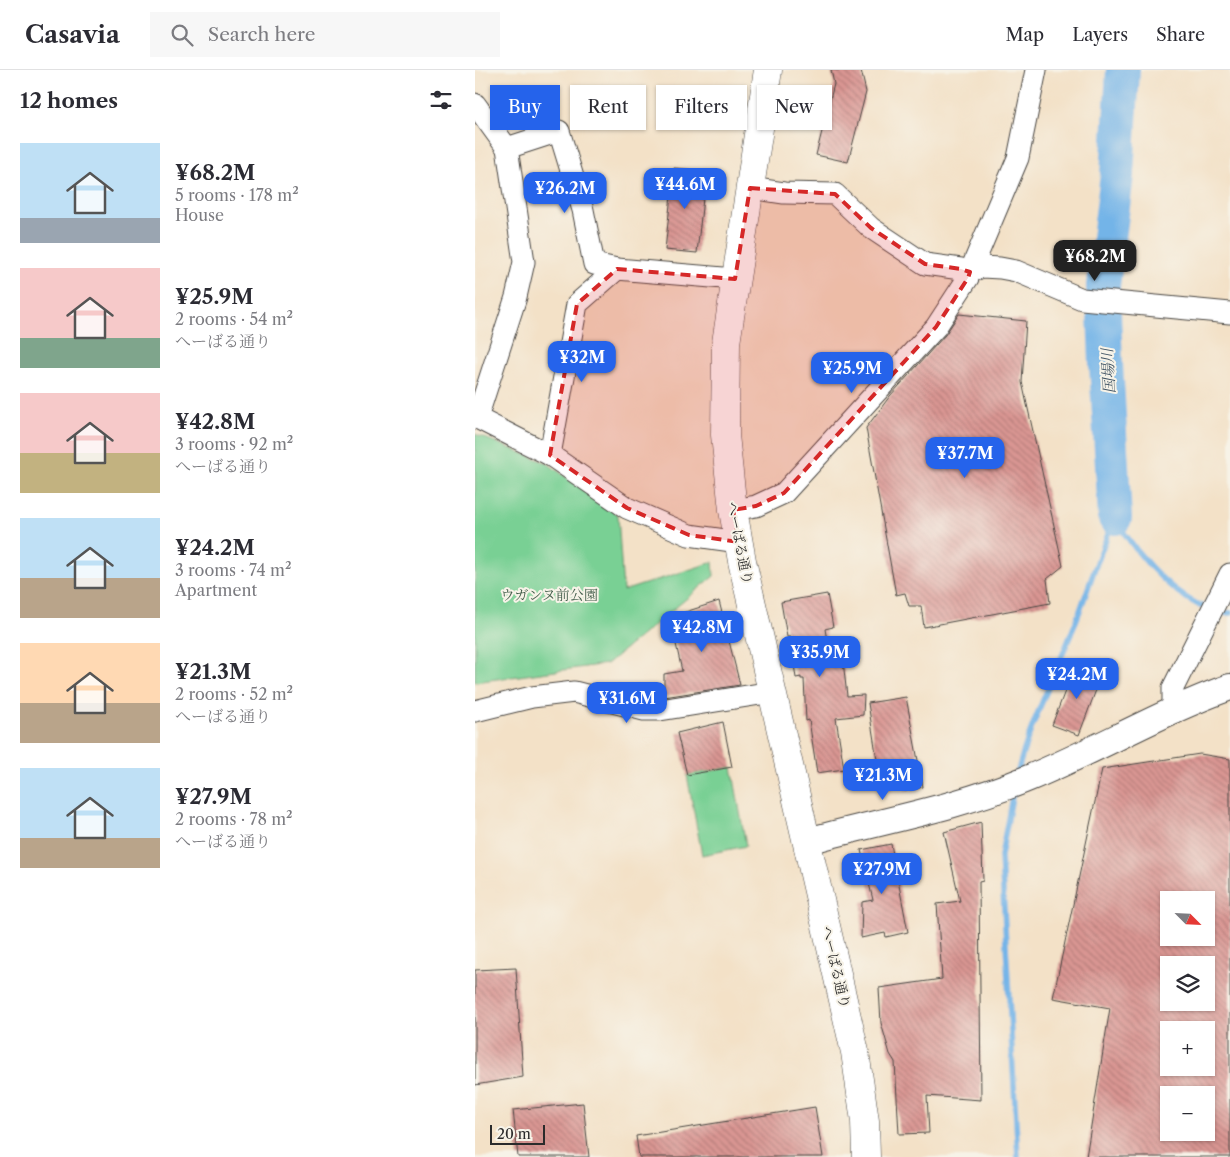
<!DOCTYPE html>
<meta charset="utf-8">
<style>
body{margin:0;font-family:"Libre Caslon Text","Noto Serif JP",serif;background:#f7f7f7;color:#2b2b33;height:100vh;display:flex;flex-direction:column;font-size:19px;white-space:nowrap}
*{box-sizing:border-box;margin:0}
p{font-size:16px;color:#7c7c81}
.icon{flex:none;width:28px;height:28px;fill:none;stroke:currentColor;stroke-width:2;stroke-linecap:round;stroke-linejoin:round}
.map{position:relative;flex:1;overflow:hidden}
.drawer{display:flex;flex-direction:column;background:#fff;width:475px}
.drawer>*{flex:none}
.top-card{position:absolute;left:15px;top:15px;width:475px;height:45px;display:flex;gap:10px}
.needle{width:32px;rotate:114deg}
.controls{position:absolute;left:685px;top:821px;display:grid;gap:10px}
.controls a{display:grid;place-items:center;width:55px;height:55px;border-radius:0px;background:#fff;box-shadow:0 1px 4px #0004;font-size:25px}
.scale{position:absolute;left:15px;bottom:12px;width:55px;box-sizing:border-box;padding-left:5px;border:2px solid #2b2b2b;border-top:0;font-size:14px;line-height:18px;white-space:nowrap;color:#2b2b2b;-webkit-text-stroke:4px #f7f3e8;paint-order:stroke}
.price{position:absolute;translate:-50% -42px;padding:0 11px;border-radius:10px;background:#2563eb;color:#fff;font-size:16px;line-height:32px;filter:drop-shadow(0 1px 2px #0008)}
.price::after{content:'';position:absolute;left:50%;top:30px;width:15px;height:11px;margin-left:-8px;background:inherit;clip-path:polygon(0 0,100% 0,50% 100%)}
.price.current{background:#222;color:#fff}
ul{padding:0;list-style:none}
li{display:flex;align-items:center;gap:15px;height:125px;padding:0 20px}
li span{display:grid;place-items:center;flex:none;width:140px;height:100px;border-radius:0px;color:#555}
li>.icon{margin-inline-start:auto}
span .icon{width:60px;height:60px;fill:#fffc;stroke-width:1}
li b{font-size:21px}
h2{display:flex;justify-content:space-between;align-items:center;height:60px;padding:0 20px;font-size:21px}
.tag{padding:0 18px;border-radius:0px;background:#fff;box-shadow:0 1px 4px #0004;font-size:18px;line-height:45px}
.tag.current{background:#2563eb;color:#fff}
header{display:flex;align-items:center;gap:30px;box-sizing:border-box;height:70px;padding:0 25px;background:#fff;border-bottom:1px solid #e1e1e2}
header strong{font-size:24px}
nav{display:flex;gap:28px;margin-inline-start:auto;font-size:18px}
.search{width:350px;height:45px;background:#f7f7f7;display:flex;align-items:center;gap:12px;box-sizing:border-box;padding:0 18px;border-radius:0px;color:#7c7c81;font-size:19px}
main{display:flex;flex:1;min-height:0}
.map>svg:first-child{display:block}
</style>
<header>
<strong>Casavia</strong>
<div class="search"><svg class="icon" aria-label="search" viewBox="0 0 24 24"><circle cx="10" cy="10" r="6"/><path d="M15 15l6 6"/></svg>Search here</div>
<nav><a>Map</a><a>Layers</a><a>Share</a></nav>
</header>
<main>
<section class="drawer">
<h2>12 homes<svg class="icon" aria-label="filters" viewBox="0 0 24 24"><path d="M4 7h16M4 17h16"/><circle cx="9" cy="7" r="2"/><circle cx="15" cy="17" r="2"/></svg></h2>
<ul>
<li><span style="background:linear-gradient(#bfe0f5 75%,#9aa5b1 0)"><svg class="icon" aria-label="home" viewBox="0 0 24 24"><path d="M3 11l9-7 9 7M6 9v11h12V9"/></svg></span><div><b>¥68.2M</b><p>5 rooms · 178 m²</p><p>House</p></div></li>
<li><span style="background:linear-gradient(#f6c9c9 70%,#7fa58c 0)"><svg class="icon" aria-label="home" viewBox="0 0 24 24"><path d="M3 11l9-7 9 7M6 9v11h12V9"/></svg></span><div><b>¥25.9M</b><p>2 rooms · 54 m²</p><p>へーばる通り</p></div></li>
<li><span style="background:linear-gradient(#f6c9c9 60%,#c2b280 0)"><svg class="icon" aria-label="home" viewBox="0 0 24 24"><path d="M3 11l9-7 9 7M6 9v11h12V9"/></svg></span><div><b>¥42.8M</b><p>3 rooms · 92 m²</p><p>へーばる通り</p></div></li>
<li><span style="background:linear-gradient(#bfe0f5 60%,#b9a48a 0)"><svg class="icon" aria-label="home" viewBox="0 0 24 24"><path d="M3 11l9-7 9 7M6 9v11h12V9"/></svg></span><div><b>¥24.2M</b><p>3 rooms · 74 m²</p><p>Apartment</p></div></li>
<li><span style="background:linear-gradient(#ffd9b3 60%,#b9a48a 0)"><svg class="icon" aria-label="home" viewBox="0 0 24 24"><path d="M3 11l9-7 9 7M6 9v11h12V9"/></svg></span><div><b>¥21.3M</b><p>2 rooms · 52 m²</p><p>へーばる通り</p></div></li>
<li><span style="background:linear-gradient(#bfe0f5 70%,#b9a48a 0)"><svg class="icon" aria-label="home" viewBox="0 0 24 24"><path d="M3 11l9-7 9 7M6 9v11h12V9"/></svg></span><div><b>¥27.9M</b><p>2 rooms · 78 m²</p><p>へーばる通り</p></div></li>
</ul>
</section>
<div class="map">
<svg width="755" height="1087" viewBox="0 0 755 1087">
<defs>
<pattern id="building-back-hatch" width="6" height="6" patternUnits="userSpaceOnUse" patternTransform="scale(1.25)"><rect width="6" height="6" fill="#da9693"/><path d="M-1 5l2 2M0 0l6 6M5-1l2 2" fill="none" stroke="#b17b78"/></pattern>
</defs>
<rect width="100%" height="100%" fill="#f7f3e8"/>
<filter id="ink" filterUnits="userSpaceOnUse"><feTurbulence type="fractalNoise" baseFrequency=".02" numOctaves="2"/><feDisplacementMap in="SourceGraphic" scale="10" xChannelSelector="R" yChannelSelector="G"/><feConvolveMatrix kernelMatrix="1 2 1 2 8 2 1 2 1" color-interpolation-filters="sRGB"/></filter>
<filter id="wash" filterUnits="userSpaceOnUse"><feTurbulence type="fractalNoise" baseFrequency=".0096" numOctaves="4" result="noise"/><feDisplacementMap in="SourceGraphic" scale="20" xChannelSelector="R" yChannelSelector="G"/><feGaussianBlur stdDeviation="1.12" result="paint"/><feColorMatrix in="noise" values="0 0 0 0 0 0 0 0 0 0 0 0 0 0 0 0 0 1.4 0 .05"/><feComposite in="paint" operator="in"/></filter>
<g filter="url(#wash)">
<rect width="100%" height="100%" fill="#f3e1c7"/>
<g fill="#79d094" stroke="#527e60">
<polygon points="0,364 72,393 143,445 148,521 238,492 239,506 132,594 0,612"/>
<polygon points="257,697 271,776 227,785 212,705"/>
</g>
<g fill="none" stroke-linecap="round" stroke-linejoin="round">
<g stroke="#73b4e8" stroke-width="5.5">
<path d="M640,448C662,486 708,542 755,543"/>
<path d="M542,705C554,654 579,608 598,559C613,522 623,484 640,448"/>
<polyline points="538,722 526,786 543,1087"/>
</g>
<polyline stroke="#73b4e8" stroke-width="34" points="640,448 631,294 628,216 642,105 648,0"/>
</g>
<g id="blocks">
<g fill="url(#building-back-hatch)" fill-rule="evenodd">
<polygon points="356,0 386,0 391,22 373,92 341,85 359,14"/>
<polygon points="199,98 231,101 222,183 190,180"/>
<polygon points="484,244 551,251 547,312 588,496 572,509 575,533 449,557 446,536 434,536 430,523 421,525 391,358 415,326 470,265"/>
<polygon points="352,524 358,557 350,559 356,593 368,591 372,626 389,625 388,645 361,648 369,699 342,703 334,650 331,651 329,609 326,609 326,607 321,608 315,567 312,567 306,532"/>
<polygon points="244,531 265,615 189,627 189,604 207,601 195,547"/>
<polygon points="619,597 627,604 604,665 577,655 598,600"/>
<polygon points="431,627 448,717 430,721 429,715 407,721 393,633"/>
<polygon points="248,652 257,697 212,705 202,663"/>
<path d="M725,684L755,689V1087H611L635,938L578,928L627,699ZM694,830H731V868H694ZM694,895H731V932H694ZM694,960H731V998H694ZM694,1025H731V1062H694Z"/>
<polygon points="506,752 508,811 504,812 506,1030 452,1026 454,1063 424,1064 420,992 415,984 406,953 404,918 467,909 462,834 485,831 469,762"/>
<polygon points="416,774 433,862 411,867 410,863 386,868 387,832 398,830 386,780"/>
<polygon points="41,898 48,1007 0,1015 0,900"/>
<polygon points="108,1033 114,1087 43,1087 38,1040"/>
<polygon points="340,1037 348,1087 164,1087 161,1066"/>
</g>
</g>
</g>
<g filter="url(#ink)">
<use href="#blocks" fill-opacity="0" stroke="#494642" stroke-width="1"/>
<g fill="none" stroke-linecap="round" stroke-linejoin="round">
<defs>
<g id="minor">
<polyline points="0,34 32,78 49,192 41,227 2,348"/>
<polyline points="32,78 84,61 108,140 119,194 142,199"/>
<polyline points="275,118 309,123 360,124 396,158 450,194 486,199 495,202 507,197 525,198 541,201 607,229 755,243"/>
<polyline points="0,347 75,385 152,438 214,465 264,472"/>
<polyline points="75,385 102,234 142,199 260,209"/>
<polyline points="258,440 281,436 309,423 461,257 493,208 495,202 543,88 561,0"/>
<polyline points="0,641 57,627 99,622 169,640 185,640 298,622"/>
<polyline points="698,641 698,618 755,504"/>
</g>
<path id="tertiary" d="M332,771C406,751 482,738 554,708C622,680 686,642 755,617"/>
<polyline id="trunk" points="293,0 251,273 250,365 258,440 267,491 380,982 390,1051 391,1087"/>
</defs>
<use href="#minor" stroke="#494642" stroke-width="23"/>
<use href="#tertiary" stroke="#494642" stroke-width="28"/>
<use href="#trunk" stroke="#494642" stroke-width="29"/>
<use href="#minor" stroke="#fff" stroke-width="21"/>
<use href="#tertiary" stroke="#fff" stroke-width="26"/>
<use href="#trunk" stroke="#fff" stroke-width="28"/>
</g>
</g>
<path fill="#d62828" fill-opacity="0.2" stroke="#d62828" stroke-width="4" stroke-dasharray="10 6" stroke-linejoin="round" d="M275,118L360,124L396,158L450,194L486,199L495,202L493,208L461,257L309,423L281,436L258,440L264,472L214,465L152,438L75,385L102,234L142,199L260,209Z"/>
<g text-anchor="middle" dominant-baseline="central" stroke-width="4" stroke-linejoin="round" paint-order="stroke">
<g font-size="14" fill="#2b2b2b" stroke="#f7f3e8">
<text transform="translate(265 473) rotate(79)">へーばる通り</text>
<text transform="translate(361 897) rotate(77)">へーばる通り</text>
</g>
<g font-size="14" fill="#425d4a" stroke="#f7f3e8">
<text x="74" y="525">ウガンヌ前公園</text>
</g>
<g font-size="15" font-style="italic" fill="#415464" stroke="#f7f3e8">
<text transform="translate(633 301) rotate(-93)">国場川</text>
</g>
</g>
</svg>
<div class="controls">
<a><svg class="needle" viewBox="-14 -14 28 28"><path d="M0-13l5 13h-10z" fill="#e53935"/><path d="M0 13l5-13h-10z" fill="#7c7c81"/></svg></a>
<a><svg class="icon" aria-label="layers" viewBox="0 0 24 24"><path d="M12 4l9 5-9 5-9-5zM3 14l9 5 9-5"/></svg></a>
<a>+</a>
<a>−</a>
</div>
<div class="scale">20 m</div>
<b class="price" style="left:210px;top:140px">¥44.6M</b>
<b class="price" style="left:90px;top:144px">¥26.2M</b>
<b class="price current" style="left:620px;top:212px">¥68.2M</b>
<b class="price" style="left:107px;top:313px">¥32M</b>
<b class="price" style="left:377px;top:324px">¥25.9M</b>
<b class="price" style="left:490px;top:409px">¥37.7M</b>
<b class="price" style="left:227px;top:583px">¥42.8M</b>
<b class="price" style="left:345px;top:608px">¥35.9M</b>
<b class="price" style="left:602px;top:630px">¥24.2M</b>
<b class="price" style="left:152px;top:654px">¥31.6M</b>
<b class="price" style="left:408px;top:731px">¥21.3M</b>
<b class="price" style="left:407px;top:825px">¥27.9M</b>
<div class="top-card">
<a class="tag current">Buy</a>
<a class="tag">Rent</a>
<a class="tag">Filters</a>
<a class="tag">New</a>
</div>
</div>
</main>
